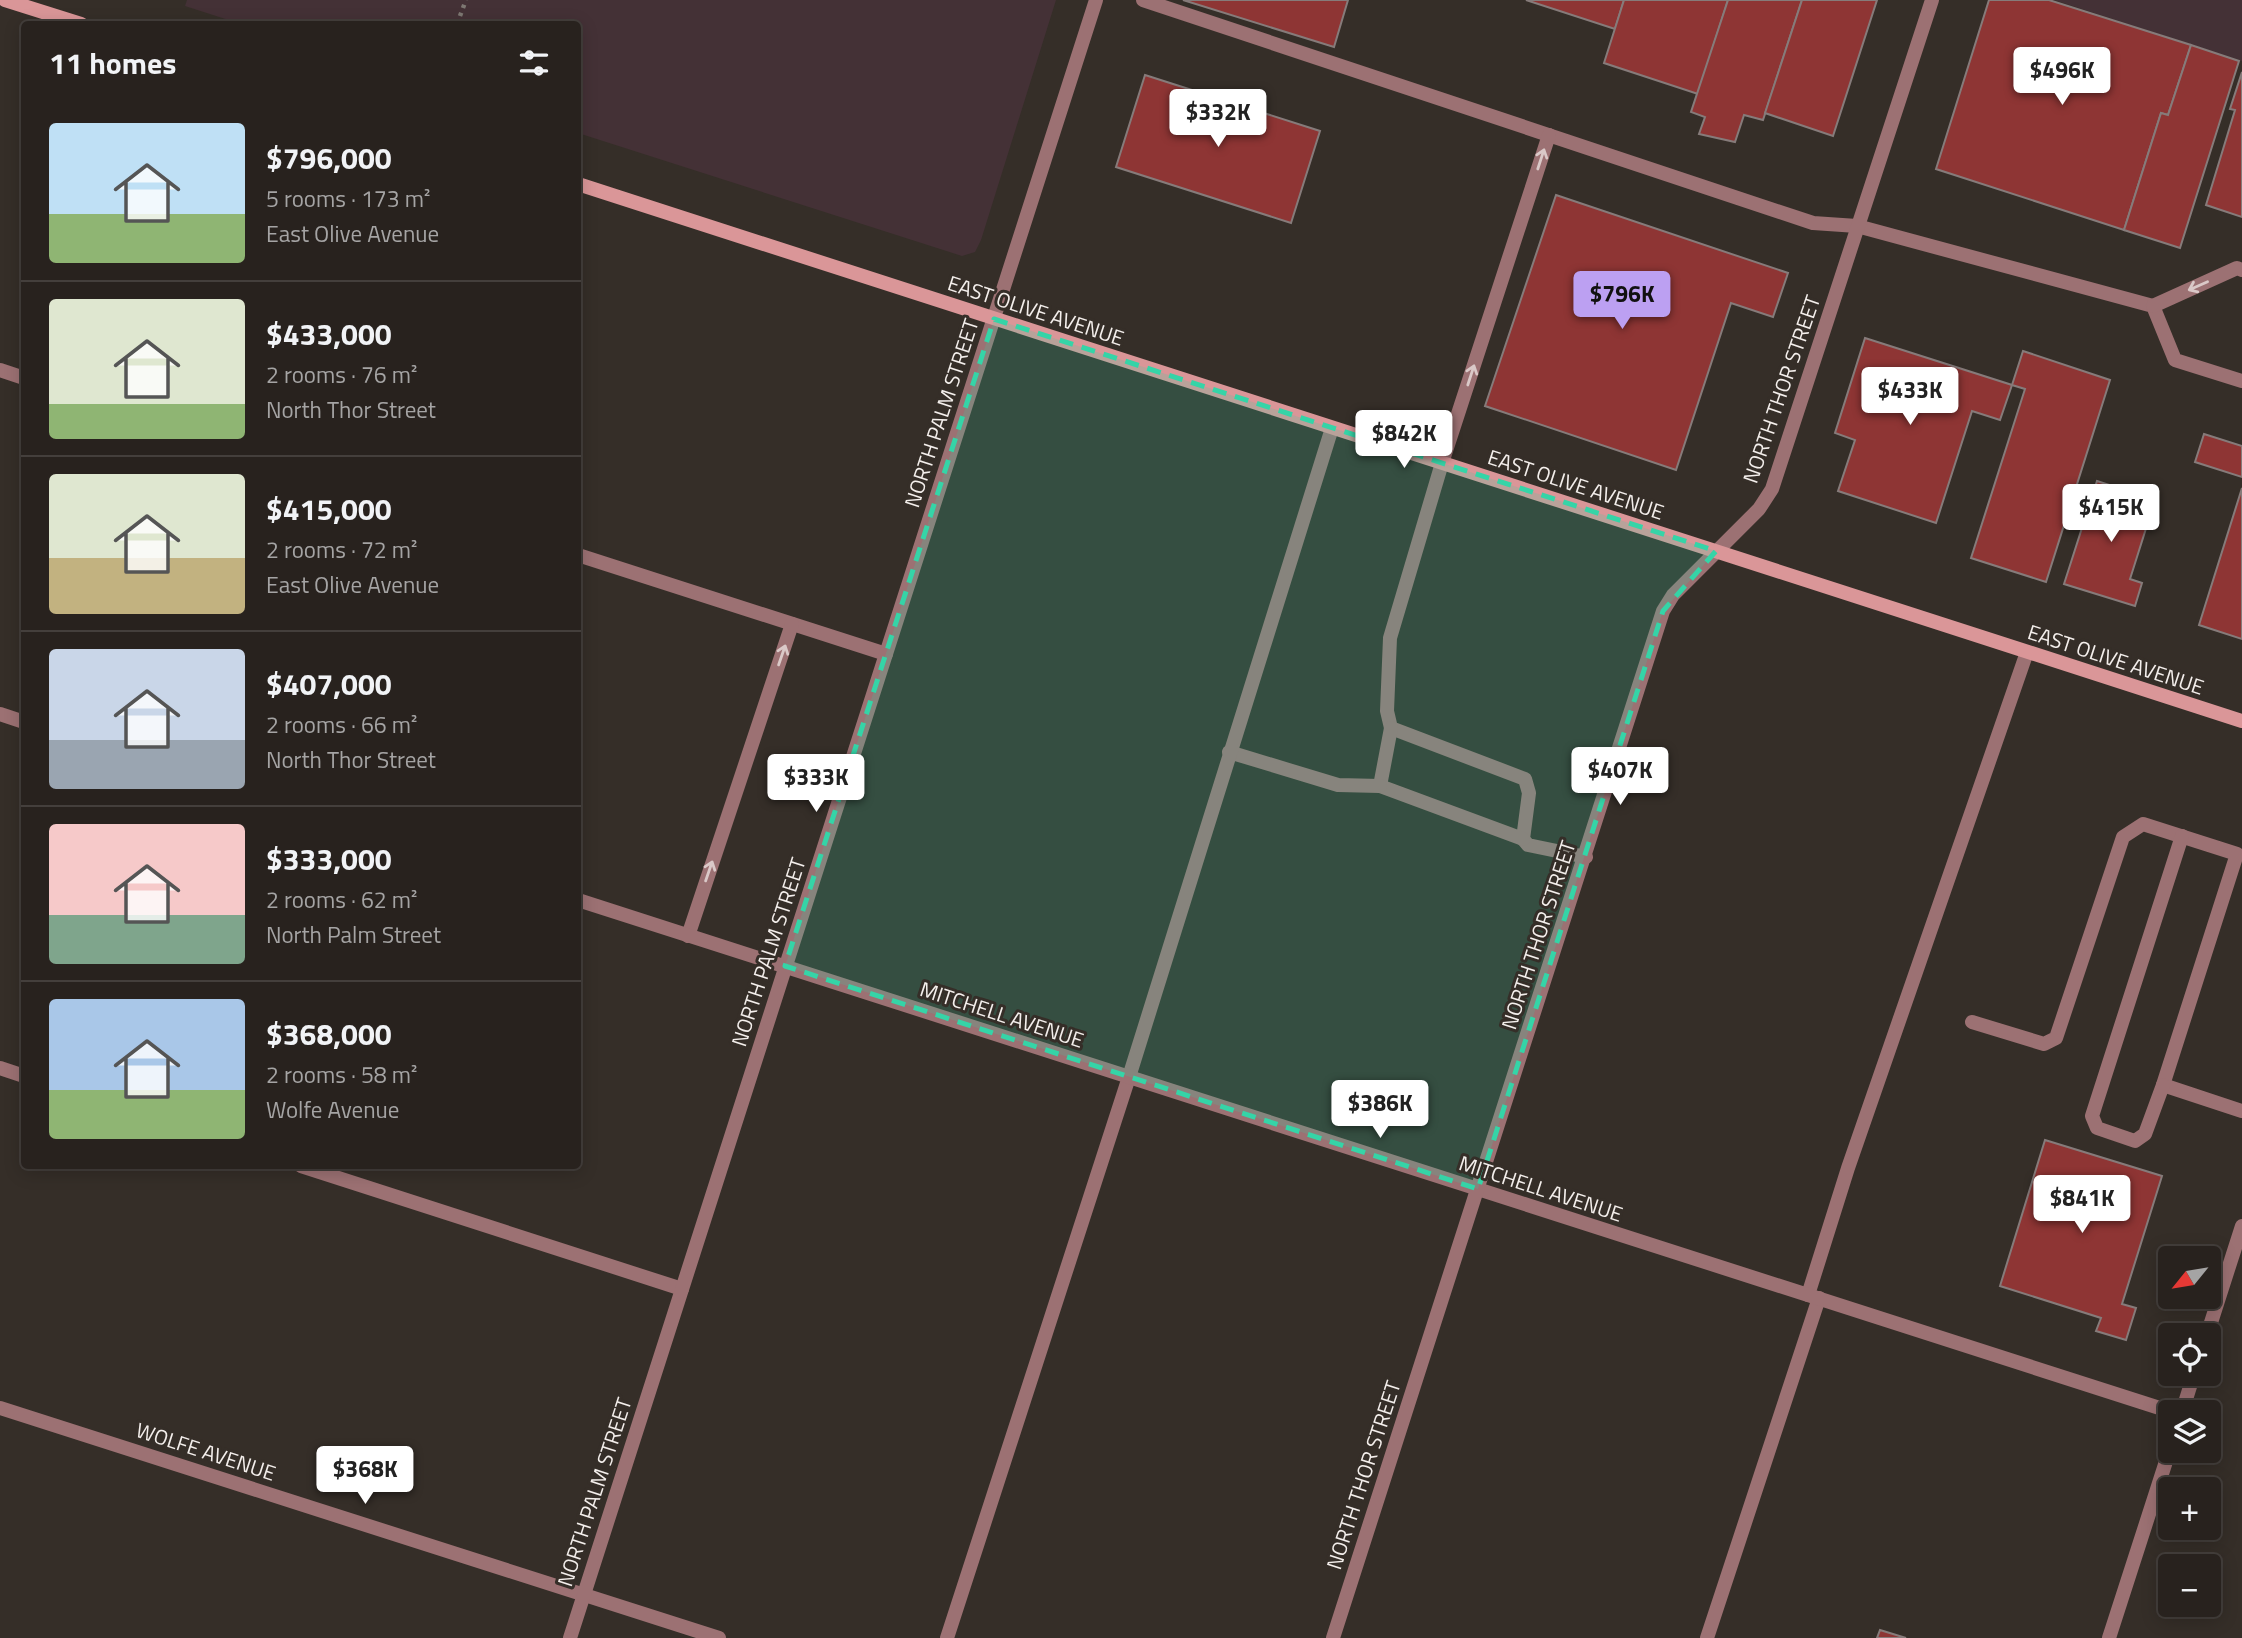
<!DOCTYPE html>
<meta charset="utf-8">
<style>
body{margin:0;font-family:"Titillium Web",sans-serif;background:#302a27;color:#f1f3f6;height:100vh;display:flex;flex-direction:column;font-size:26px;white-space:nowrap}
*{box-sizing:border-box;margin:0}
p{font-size:23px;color:#a5a4a4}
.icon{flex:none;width:38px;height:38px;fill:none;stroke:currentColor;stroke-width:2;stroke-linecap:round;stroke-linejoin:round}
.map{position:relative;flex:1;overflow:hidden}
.details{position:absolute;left:21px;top:21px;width:560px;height:1148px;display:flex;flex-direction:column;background:#28221e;border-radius:7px;box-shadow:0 4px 18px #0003,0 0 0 2px #443f3c}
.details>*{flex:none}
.needle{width:46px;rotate:240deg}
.controls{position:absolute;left:2158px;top:1246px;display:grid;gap:14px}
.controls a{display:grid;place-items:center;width:63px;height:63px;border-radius:7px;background:#28221e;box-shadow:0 4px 18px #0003,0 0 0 2px #443f3c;font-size:35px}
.price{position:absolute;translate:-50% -60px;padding:0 16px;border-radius:7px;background:#fff;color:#222;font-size:23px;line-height:46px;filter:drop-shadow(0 2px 4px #0008)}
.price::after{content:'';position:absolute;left:50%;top:42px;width:21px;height:16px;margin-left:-10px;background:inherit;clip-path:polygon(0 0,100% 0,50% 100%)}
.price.active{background:#bca0f2;color:#111}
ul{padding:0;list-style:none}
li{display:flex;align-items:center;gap:21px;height:175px;padding:0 28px}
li+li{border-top:2px solid #443f3c}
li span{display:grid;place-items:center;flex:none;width:196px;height:140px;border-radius:7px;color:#555}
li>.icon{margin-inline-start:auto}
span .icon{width:84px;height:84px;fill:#fffc;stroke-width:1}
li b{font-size:30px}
h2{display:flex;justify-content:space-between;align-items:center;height:84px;padding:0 28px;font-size:30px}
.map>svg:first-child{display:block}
</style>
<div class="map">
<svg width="2242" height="1638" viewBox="0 0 2242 1638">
<rect width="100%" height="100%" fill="#352e28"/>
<g fill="#443136">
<polygon points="187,0 1056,0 981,240 975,252 962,256 578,133 578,24 241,24 185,6"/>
<polygon points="2054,0 2242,0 2242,61"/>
</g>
<g fill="#8e3534" stroke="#867b7a" stroke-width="2">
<polygon points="1183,0 1348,0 1334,47"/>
<polygon points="1526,0 1624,0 1615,29"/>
<polygon points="1624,0 1728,0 1698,94 1604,63"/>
<polygon points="1728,0 1802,0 1763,120 1744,115 1735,142 1699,134 1705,117 1691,112"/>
<polygon points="1802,0 1877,0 1833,136 1765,113"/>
<polygon points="1989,0 2049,0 2191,45 2168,115 2161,113 2124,230 1936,169"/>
<polygon points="2191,45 2239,61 2180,248 2124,230 2161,113 2168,115"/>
<polygon points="2242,72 2242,217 2206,205 2235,110 2230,109"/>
<polygon points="1145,75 1320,131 1291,223 1116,167"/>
<polygon points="1556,195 1788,273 1773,317 1731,303 1676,470 1485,406"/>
<polygon points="1865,338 2012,385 2000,420 1972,411 1936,523 1838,491 1855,440 1835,433"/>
<polygon points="2023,351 2110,380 2046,582 1971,558 2025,389 2012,385"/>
<polygon points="2204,434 2242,446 2242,477 2195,462"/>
<polygon points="2097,481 2155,500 2130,579 2142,583 2135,606 2064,584"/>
<polygon points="2242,488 2242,639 2199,625"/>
<polygon points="2045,1140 2162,1176 2122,1304 2136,1308 2126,1340 2096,1331 2101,1318 2000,1286"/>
<polygon points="1880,1630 1906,1638 1877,1638"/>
</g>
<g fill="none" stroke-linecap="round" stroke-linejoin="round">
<polyline stroke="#7d7772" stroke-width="4.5" stroke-dasharray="3.5 5" stroke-linecap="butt" points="457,24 466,0"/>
<g stroke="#9c7173" stroke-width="14">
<polyline points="1143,0 1813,223 1857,226 2153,306 2175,360 2242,381"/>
<polyline points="1549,135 1442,463 1390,638 1387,711 1391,728 1525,779 1529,793 1523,839 1528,845 1586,857"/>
<polyline points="2153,306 2237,268 2242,270"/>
<polyline points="0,370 24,378"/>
<polyline points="578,555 886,654"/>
<polyline points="1391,728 1380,786 1523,839"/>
<polyline points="1229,752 1338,785 1380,786"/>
<polyline points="688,936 792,624"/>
<polyline points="1972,1022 2044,1044 2056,1038 2123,837 2143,824 2237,854 2163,1085 2242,1111"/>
<polyline points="0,1068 24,1076"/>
<polyline points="2163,1085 2145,1134 2135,1141 2097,1128 2092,1116 2182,836"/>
<polyline points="301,1166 682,1289"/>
<polyline points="1808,1295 1848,1168 2027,652"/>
<polyline points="947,1638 1129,1077 1332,428"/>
<polyline points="1707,1638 1819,1298"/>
</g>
<g stroke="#9c7173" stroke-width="14">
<polyline points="0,714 24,722"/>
<polyline points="578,900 2172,1412"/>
<polyline points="2207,1335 2242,1226"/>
<polyline points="0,1408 719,1638"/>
<polyline points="2182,1412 2194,1374"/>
<polyline points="570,1638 1096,0"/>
<polyline points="1333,1638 1663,611 1673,595 1759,509 1772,489 1932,0"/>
<polyline points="2109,1638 2170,1449"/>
</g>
<g stroke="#da9698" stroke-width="14">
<polyline points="5,0 81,24"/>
<polyline points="578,184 2242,721"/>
</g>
</g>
<defs><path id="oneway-shaft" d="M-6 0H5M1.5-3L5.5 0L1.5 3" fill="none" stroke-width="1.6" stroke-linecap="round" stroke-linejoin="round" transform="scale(1.75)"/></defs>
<g stroke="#dac9c8">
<use href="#oneway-shaft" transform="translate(1541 159) rotate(-72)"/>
<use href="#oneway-shaft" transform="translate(2198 286) rotate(156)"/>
<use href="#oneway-shaft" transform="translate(1471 375) rotate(-72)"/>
<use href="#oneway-shaft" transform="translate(782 655) rotate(-71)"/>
<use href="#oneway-shaft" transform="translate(709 871) rotate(-71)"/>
</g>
<path fill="#35d4a7" fill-opacity="0.2" stroke="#35d4a7" stroke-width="5" stroke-dasharray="14 9" stroke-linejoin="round" d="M994,319L1716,551L1663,611L1478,1189L785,966Z"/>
<g text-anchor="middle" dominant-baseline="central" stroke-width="6" stroke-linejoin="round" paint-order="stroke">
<g font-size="21" fill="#f4efec" stroke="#352e28">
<text transform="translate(1036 310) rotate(18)">EAST OLIVE AVENUE</text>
<text transform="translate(1781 389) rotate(-71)">NORTH THOR STREET</text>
<text transform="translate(941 413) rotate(-72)">NORTH PALM STREET</text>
<text transform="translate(1576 484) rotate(18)">EAST OLIVE AVENUE</text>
<text transform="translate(2116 659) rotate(18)">EAST OLIVE AVENUE</text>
<text transform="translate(1538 935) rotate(-72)">NORTH THOR STREET</text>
<text transform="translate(768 952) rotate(-72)">NORTH PALM STREET</text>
<text transform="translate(1002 1014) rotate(18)">MITCHELL AVENUE</text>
<text transform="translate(1541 1188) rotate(18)">MITCHELL AVENUE</text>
<text transform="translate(206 1451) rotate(18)">WOLFE AVENUE</text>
<text transform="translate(1363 1475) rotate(-72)">NORTH THOR STREET</text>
<text transform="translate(594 1492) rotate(-72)">NORTH PALM STREET</text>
</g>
</g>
</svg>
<div class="controls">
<a><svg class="needle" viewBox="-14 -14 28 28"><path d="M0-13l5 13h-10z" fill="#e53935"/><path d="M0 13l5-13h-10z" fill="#a5a4a4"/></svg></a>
<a><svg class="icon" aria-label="locate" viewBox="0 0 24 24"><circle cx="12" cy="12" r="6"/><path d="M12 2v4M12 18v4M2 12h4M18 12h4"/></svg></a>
<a><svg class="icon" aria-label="layers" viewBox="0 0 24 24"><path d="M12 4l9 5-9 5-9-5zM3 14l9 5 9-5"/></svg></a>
<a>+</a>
<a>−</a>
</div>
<b class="price" style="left:2062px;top:107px">$496K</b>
<b class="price" style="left:1218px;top:149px">$332K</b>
<b class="price active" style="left:1622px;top:331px">$796K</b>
<b class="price" style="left:1910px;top:427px">$433K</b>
<b class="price" style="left:1404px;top:470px">$842K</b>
<b class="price" style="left:2111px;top:544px">$415K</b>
<b class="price" style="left:1620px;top:807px">$407K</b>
<b class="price" style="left:816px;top:814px">$333K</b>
<b class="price" style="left:1380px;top:1140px">$386K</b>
<b class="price" style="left:2082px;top:1235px">$841K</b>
<b class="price" style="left:365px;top:1506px">$368K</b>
<section class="details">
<h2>11 homes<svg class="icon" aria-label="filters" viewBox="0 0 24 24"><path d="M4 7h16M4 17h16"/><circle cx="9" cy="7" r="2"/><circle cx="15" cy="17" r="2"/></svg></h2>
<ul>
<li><span style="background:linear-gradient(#bfe0f5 65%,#8fb573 0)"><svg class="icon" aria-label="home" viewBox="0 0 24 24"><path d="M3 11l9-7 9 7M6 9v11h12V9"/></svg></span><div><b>$796,000</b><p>5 rooms · 173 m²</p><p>East Olive Avenue</p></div></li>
<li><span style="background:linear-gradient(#dfe7d0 75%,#8fb573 0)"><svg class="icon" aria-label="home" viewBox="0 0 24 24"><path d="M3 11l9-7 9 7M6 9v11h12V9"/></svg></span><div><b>$433,000</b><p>2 rooms · 76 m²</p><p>North Thor Street</p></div></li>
<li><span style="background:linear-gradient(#dfe7d0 60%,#c2b280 0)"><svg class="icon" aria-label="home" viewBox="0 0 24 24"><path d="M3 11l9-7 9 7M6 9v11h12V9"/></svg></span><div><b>$415,000</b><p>2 rooms · 72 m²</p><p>East Olive Avenue</p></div></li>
<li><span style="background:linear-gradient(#c9d6e8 65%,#9aa5b1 0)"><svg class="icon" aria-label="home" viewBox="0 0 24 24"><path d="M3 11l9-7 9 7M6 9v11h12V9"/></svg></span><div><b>$407,000</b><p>2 rooms · 66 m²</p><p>North Thor Street</p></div></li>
<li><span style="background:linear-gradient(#f6c9c9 65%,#7fa58c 0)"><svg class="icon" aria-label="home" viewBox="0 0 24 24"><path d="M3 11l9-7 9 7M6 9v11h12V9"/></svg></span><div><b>$333,000</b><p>2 rooms · 62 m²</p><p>North Palm Street</p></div></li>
<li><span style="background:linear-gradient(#a9c7e8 65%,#8fb573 0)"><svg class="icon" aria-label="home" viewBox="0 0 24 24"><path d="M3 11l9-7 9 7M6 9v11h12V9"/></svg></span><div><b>$368,000</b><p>2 rooms · 58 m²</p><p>Wolfe Avenue</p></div></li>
</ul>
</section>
</div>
